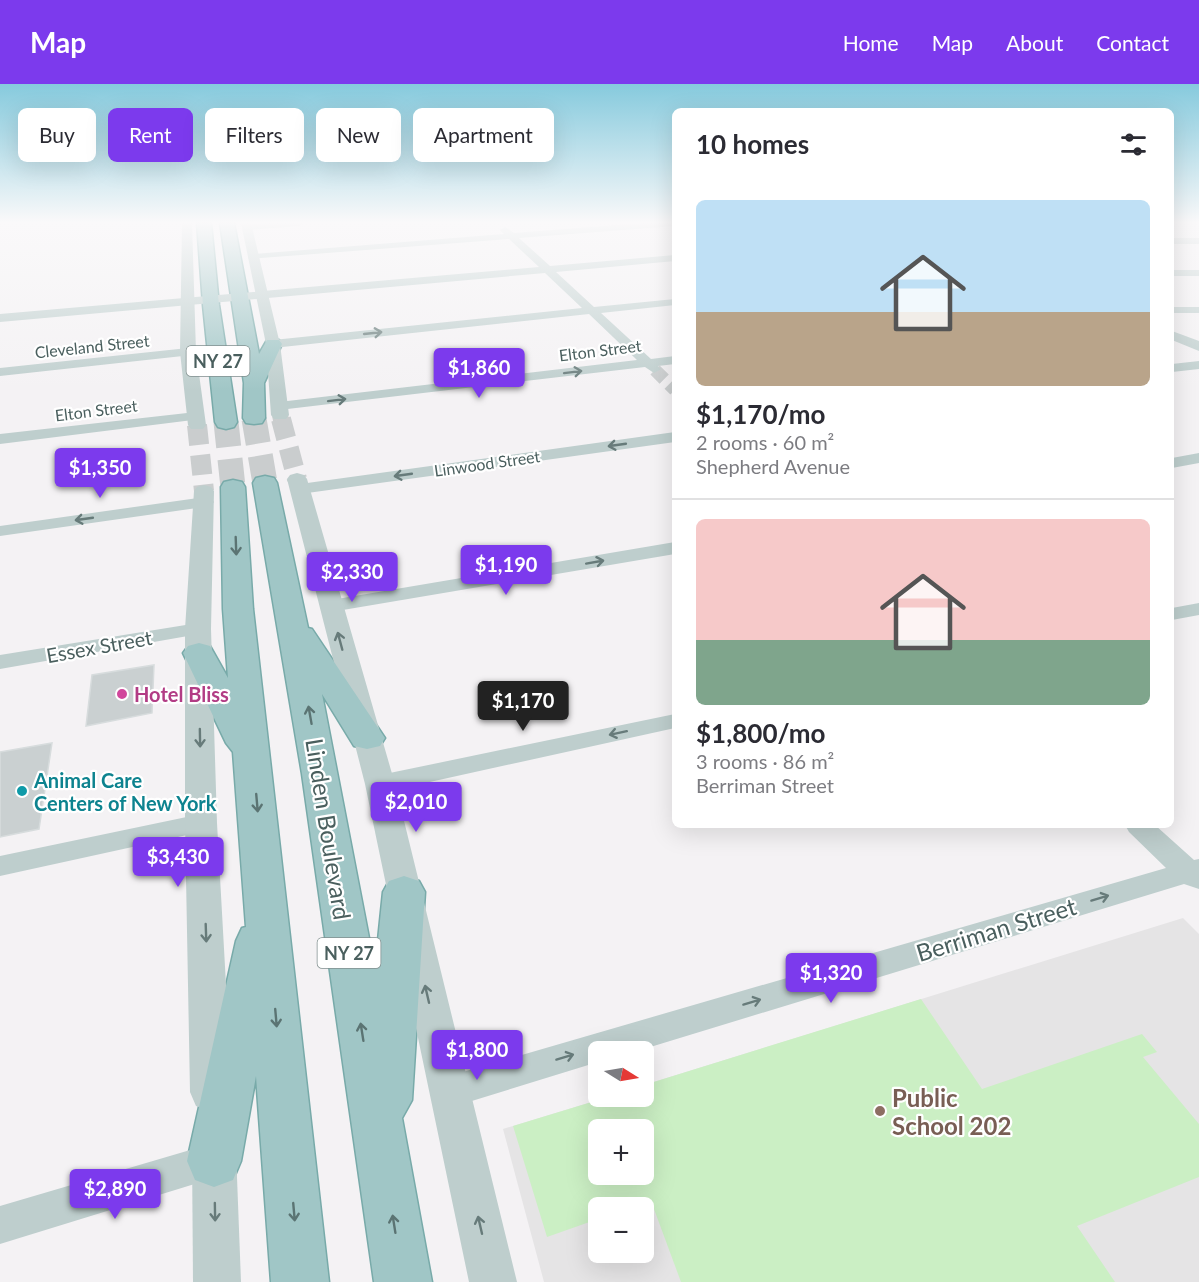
<!DOCTYPE html>
<meta charset="utf-8">
<style>
body{margin:0;font-family:Lato,sans-serif;background:#f2f2f3;color:#2b2b33;height:100vh;display:flex;flex-direction:column;font-size:22px;white-space:nowrap}
*{box-sizing:border-box;margin:0}
p{font-size:20px;color:#7c7c81}
.icon{flex:none;width:33px;height:33px;fill:none;stroke:currentColor;stroke-width:2;stroke-linecap:round;stroke-linejoin:round}
.map{position:relative;flex:1;overflow:hidden}
.drawer{position:absolute;left:672px;top:24px;width:502px;height:720px;display:flex;flex-direction:column;background:#fff;border-radius:9px;box-shadow:0 6px 24px #0002}
.drawer>*{flex:none}
.top-card{position:absolute;left:18px;top:24px;width:564px;height:54px;display:flex;gap:12px}
.needle{width:39px;rotate:101deg}
.fabs{position:absolute;left:588px;top:957px;display:grid;gap:12px}
.fabs a{display:grid;place-items:center;width:66px;height:66px;border-radius:9px;background:#fff;box-shadow:0 6px 24px #0002;font-size:30px}
.price{position:absolute;translate:-50% -51px;padding:0 14px;border-radius:6px;background:#7c3aed;color:#fff;font-size:20px;line-height:39px;filter:drop-shadow(0 2px 3px #0008)}
.price::after{content:'';position:absolute;left:50%;top:36px;width:18px;height:14px;margin-left:-9px;background:inherit;clip-path:polygon(0 0,100% 0,50% 100%)}
.price.current{background:#222;color:#fff}
ul{padding:0;list-style:none}
li{display:grid;align-content:center;gap:12px;height:318px;padding:0 24px}
li+li{border-top:2px solid #e1e1e2}
li span{display:grid;place-items:center;height:186px;border-radius:9px;color:#555}
li>.icon{margin-inline-start:auto}
span .icon{width:108px;height:108px;fill:#fffc;stroke-width:1}
li b{font-size:26px}
h2{display:flex;justify-content:space-between;align-items:center;height:72px;padding:0 24px;font-size:26px}
.pill{padding:0 21px;border-radius:9px;background:#fff;box-shadow:0 6px 24px #0002;font-size:21px;line-height:54px}
.pill.current{background:#7c3aed;color:#fff}
header{display:flex;align-items:center;gap:36px;box-sizing:border-box;height:84px;padding:0 30px;background:#7c3aed;color:#fff}
header strong{font-size:28px}
nav{display:flex;gap:33px;margin-inline-start:auto;font-size:21px}
.map>svg:first-child{display:block}
</style>
<header>
<strong>Map</strong>
<nav><a>Home</a><a>Map</a><a>About</a><a>Contact</a></nav>
</header>
<div class="map">
<svg width="1199" height="1198" viewBox="0 0 1199 1198">
<rect width="100%" height="100%" fill="#f4f2f4"/>
<path fill="#e5e4e5" fill-rule="evenodd" d="M1183,834L1199,850V1198H544L503,1045L608,1013L644,1012V1001ZM598,1046H644V1090H598ZM598,1124H644V1168H598Z"/>
<path fill="#cbefc4" fill-rule="evenodd" d="M921,915L982,1005L1142,950L1157,968L1143,973L1199,1040V1093L1077,1142L1115,1198H681L651,1117L632,1123L598,1124V1135L547,1153L513,1042L608,1013L644,1012V1001ZM598,1046H644V1090H598Z"/>
<g fill="#cad0d1" stroke="#d7dcdd" stroke-width="1.5">
<polygon points="154,581 152,629 86,642 92,591"/>
<polygon points="52,659 39,745 0,753 0,668"/>
</g>
<g fill="none" stroke-linecap="round" stroke-linejoin="round">
<polyline stroke="#cacdce" stroke-width="13" stroke-dasharray="13 7" stroke-linecap="butt" points="655,286 675,306"/>
<polyline stroke="#cacdce" stroke-width="16" stroke-dasharray="16 8" stroke-linecap="butt" points="280,331 281,336"/>
<g stroke="#cacdce" stroke-width="20" stroke-dasharray="20 10" stroke-linecap="butt">
<polyline points="281,335 297,395"/>
<polyline points="197,341 204,407"/>
</g>
<polyline stroke="#cacdce" stroke-width="19" stroke-dasharray="19 10" stroke-linecap="butt" points="254,334 254,336"/>
<g stroke="#cacdce" stroke-width="25" stroke-dasharray="25 12" stroke-linecap="butt">
<polyline points="254,335 265,399"/>
<polyline points="226,338 233,403"/>
</g>
<defs>
<g id="trunk">
<polygon points="197,139 211,139 219,221 237,338 234,343 226,345 218,343 215,338 203,221"/>
<polygon points="220,139 234,139 259,270 267,256 279,256 282,260 264,299 265,334 262,339 254,340 246,339 243,334 244,299"/>
<polygon points="265,392 274,394 277,399 308,544 312,545 385,654 380,662 367,665 354,662 322,610 375,885 383,808 389,797 404,792 419,797 425,808 412,1016 402,1034 432,1198 374,1198 302,690 253,399 256,394"/>
<polygon points="233,396 242,398 245,403 253,525 329,1198 271,1198 256,992 241,1077 233,1096 214,1103 195,1096 187,1077 236,857 242,844 246,843 233,668 226,659 183,569 188,562 199,559 210,562 228,594 223,525 221,403 224,398"/>
</g>
</defs>
<use href="#trunk" stroke="#78aaa9" stroke-width="3"/>
<g fill="#bececd" fill-rule="evenodd">
<polygon points="264,139 303,139 299,142 247,146 242,143 247,140"/>
<polygon points="642,139 675,139 675,142 519,154 550,182 675,171 675,177 556,188 594,223 675,215 675,221 601,229 651,275 675,272 675,280 658,282 661,285 654,289 645,283 279,326 272,322 279,318 637,276 589,230 273,264 267,260 273,256 582,224 545,189 0,238 0,230 539,183 509,155 249,175 248,173 253,170 504,150 500,146 505,143 514,149"/>
<rect x="1172" y="154" width="27" height="6"/>
<rect x="1172" y="186" width="27" height="6"/>
<rect x="1172" y="223" width="27" height="6"/>
<polygon points="188,264 194,268 192,271 0,292 0,284"/>
<polygon points="1199,277 1199,285 1172,288 1172,280"/>
<polygon points="196,328 203,332 201,335 0,360 0,350"/>
<polygon points="675,348 675,358 300,410 292,405 300,400"/>
<polygon points="1199,369 1199,379 1172,384 1172,374"/>
<polygon points="205,413 211,414 214,418 211,422 0,452 0,442"/>
<polygon points="675,458 675,470 331,528 324,526 321,522 324,518 331,516"/>
<polygon points="1199,519 1199,531 1172,536 1172,524"/>
<polygon points="198,539 205,541 208,545 205,549 0,585 0,571"/>
<polygon points="675,630 675,644 380,709 371,706 367,700 371,694 380,691"/>
<polygon points="201,730 210,732 214,739 210,746 0,792 0,772"/>
<polygon points="1125,741 1155,741 1194,776 1199,775 1199,805 1184,800 634,968 598,968 598,978 449,1024 437,1019 432,1008 437,997 449,992 1166,784 1129,748"/>
<polygon points="214,1059 227,1064 232,1077 227,1090 0,1160 0,1122"/>
</g>
<g fill="#bececd" fill-rule="evenodd">
<polygon points="182,139 192,139 196,268 206,341 203,345 191,345 188,341 180,268"/>
<polygon points="241,139 251,139 280,260 289,331 286,335 274,335 271,331 266,260"/>
<polygon points="1172,247 1199,257 1199,267 1172,256"/>
<polygon points="297,389 304,391 307,395 395,700 517,1198 469,1198 365,700 287,395 290,391"/>
<polygon points="204,401 211,403 214,407 211,545 217,739 232,1008 226,1022 211,1027 196,1022 190,1008 185,739 185,545 194,407 197,403"/>
<polygon points="214,1046 229,1052 236,1067 241,1198 193,1198 192,1067 199,1052"/>
</g>
<use href="#trunk" fill="#a0c6c6" fill-rule="evenodd"/>
</g>
<defs><path id="oneway-shaft" d="M-6 0H5M1.5-3L5.5 0L1.5 3" fill="none" stroke-width="1.6" stroke-linecap="round" stroke-linejoin="round" transform="scale(1.5)"/></defs>
<g stroke="#677b7a">
<use href="#oneway-shaft" transform="translate(373 249) rotate(-6)"/>
<use href="#oneway-shaft" transform="translate(573 288) rotate(-7)"/>
<use href="#oneway-shaft" transform="translate(337 316) rotate(-7)"/>
<use href="#oneway-shaft" transform="translate(617 361) rotate(172)"/>
<use href="#oneway-shaft" transform="translate(403 391) rotate(172)"/>
<use href="#oneway-shaft" transform="translate(84 435) rotate(172)"/>
<use href="#oneway-shaft" transform="translate(595 478) rotate(-10)"/>
<use href="#oneway-shaft" transform="translate(340 557) rotate(-105)"/>
<use href="#oneway-shaft" transform="translate(618 649) rotate(168)"/>
<use href="#oneway-shaft" transform="translate(200 654) rotate(89)"/>
<use href="#oneway-shaft" transform="translate(1100 814) rotate(-17)"/>
<use href="#oneway-shaft" transform="translate(206 849) rotate(88)"/>
<use href="#oneway-shaft" transform="translate(427 910) rotate(-103)"/>
<use href="#oneway-shaft" transform="translate(752 918) rotate(-17)"/>
<use href="#oneway-shaft" transform="translate(565 973) rotate(-17)"/>
<use href="#oneway-shaft" transform="translate(215 1128) rotate(89)"/>
<use href="#oneway-shaft" transform="translate(480 1141) rotate(-103)"/>
</g>
<g stroke="#5b7473">
<use href="#oneway-shaft" transform="translate(236 462) rotate(88)"/>
<use href="#oneway-shaft" transform="translate(310 631) rotate(-100)"/>
<use href="#oneway-shaft" transform="translate(257 719) rotate(85)"/>
<use href="#oneway-shaft" transform="translate(276 934) rotate(85)"/>
<use href="#oneway-shaft" transform="translate(362 948) rotate(-99)"/>
<use href="#oneway-shaft" transform="translate(294 1128) rotate(85)"/>
<use href="#oneway-shaft" transform="translate(394 1140) rotate(-99)"/>
</g>
<linearGradient id="sky" x2="0" y2="1"><stop stop-color="#86cadd"/><stop offset="0.45" stop-color="#faf9fa"/><stop offset="1" stop-color="#faf9fa" stop-opacity="0"/></linearGradient>
<rect width="1199" height="307" fill="url(#sky)"/>
<circle fill="#d1479c" stroke="#fff" stroke-width="2" cx="122" cy="610" r="6"/>
<circle fill="#0f9aa8" stroke="#fff" stroke-width="2" cx="22" cy="707" r="6"/>
<circle fill="#8d6e63" stroke="#fff" stroke-width="2" cx="880" cy="1027" r="6"/>
<g text-anchor="middle" dominant-baseline="central" stroke-width="4.5" stroke-linejoin="round" paint-order="stroke">
<g font-size="16" fill="#4a5f5e" stroke="#fff">
<text transform="translate(92 262) rotate(-6)">Cleveland Street</text>
<text transform="translate(600 266) rotate(-7)">Elton Street</text>
<text transform="translate(96 326) rotate(-7)">Elton Street</text>
<text transform="translate(487 379) rotate(-8)">Linwood Street</text>
</g>
<g fill="#fff" stroke="#808f8e" stroke-width="1.5">
<rect x="186.5" y="262" width="63" height="30" rx="4.5"/>
<rect x="317.5" y="854" width="63" height="30" rx="4.5"/>
</g>
<g font-size="18" font-weight="bold" fill="#4a5f5e">
<text x="218" y="277">NY 27</text>
<text x="349" y="869">NY 27</text>
</g>
<g font-size="20" fill="#4a5f5e" stroke="#fff">
<text transform="translate(99 562) rotate(-10)">Essex Street</text>
</g>
<g font-size="20" font-weight="bold" fill="#b23c85" stroke="#fff" text-anchor="start">
<text x="134" y="610">Hotel Bliss</text>
</g>
<g font-size="20" font-weight="bold" fill="#0d838f" stroke="#fff" text-anchor="start">
<text x="34" y="696">Animal Care<tspan x="34" dy="23">Centers of New York</tspan></text>
</g>
<g font-size="24" fill="#4a5f5e" stroke="#fff">
<text transform="translate(329 745) rotate(81)">Linden Boulevard</text>
<text transform="translate(996 845) rotate(-17)">Berriman Street</text>
</g>
<g font-size="24" font-weight="bold" fill="#785e54" stroke="#fff" text-anchor="start">
<text x="892" y="1013">Public<tspan x="892" dy="28">School 202</tspan></text>
</g>
</g>
</svg>
<div class="fabs">
<a><svg class="needle" viewBox="-14 -14 28 28"><path d="M0-13l5 13h-10z" fill="#e53935"/><path d="M0 13l5-13h-10z" fill="#7c7c81"/></svg></a>
<a>+</a>
<a>−</a>
</div>
<b class="price" style="left:479px;top:315px">$1,860</b>
<b class="price" style="left:100px;top:415px">$1,350</b>
<b class="price" style="left:506px;top:512px">$1,190</b>
<b class="price" style="left:352px;top:519px">$2,330</b>
<b class="price current" style="left:523px;top:648px">$1,170</b>
<b class="price" style="left:416px;top:749px">$2,010</b>
<b class="price" style="left:178px;top:804px">$3,430</b>
<b class="price" style="left:831px;top:920px">$1,320</b>
<b class="price" style="left:477px;top:997px">$1,800</b>
<b class="price" style="left:115px;top:1136px">$2,890</b>
<div class="top-card">
<a class="pill">Buy</a>
<a class="pill current">Rent</a>
<a class="pill">Filters</a>
<a class="pill">New</a>
<a class="pill">Apartment</a>
</div>
<section class="drawer">
<h2>10 homes<svg class="icon" aria-label="filters" viewBox="0 0 24 24"><path d="M4 7h16M4 17h16"/><circle cx="9" cy="7" r="2"/><circle cx="15" cy="17" r="2"/></svg></h2>
<ul>
<li><span style="background:linear-gradient(#bfe0f5 60%,#b9a48a 0)"><svg class="icon" aria-label="home" viewBox="0 0 24 24"><path d="M3 11l9-7 9 7M6 9v11h12V9"/></svg></span><div><b>$1,170/mo</b><p>2 rooms · 60 m²</p><p>Shepherd Avenue</p></div></li>
<li><span style="background:linear-gradient(#f6c9c9 65%,#7fa58c 0)"><svg class="icon" aria-label="home" viewBox="0 0 24 24"><path d="M3 11l9-7 9 7M6 9v11h12V9"/></svg></span><div><b>$1,800/mo</b><p>3 rooms · 86 m²</p><p>Berriman Street</p></div></li>
</ul>
</section>
</div>
